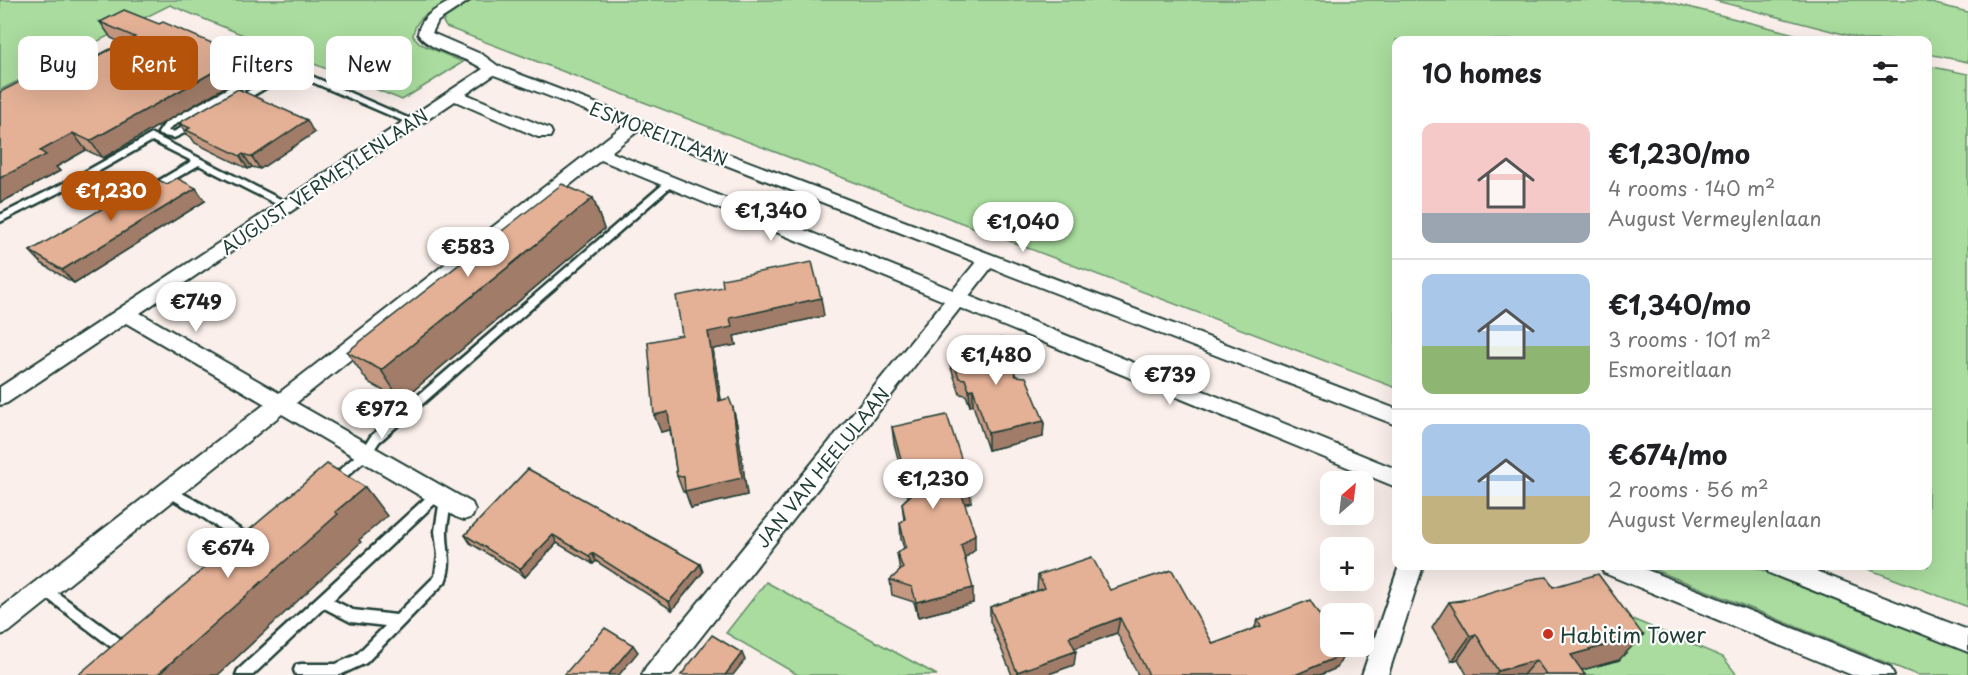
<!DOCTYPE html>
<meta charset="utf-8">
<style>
body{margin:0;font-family:"Playpen Sans",sans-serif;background:#f2f2f2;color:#202124;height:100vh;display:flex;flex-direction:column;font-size:22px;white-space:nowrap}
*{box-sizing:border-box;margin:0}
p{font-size:20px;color:#757577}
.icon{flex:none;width:33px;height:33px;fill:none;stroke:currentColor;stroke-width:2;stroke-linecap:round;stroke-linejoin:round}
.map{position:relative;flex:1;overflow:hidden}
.side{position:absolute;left:1392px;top:36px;width:540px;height:534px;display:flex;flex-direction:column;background:#fff;border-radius:12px;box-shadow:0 6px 24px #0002}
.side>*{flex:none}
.hud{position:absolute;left:18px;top:36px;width:570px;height:54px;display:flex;gap:12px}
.needle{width:39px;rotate:28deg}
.fabs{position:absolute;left:1320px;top:471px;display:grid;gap:12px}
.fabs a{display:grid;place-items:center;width:54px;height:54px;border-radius:12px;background:#fff;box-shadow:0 6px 24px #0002;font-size:30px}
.price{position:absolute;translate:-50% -51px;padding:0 14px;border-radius:21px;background:#fff;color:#222;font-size:20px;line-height:39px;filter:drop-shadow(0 2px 3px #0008)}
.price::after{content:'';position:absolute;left:50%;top:36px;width:18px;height:14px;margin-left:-9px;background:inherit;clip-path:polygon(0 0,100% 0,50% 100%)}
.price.active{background:#b45309;color:#fff}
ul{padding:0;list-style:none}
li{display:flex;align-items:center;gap:18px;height:150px;padding:0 30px}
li+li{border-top:2px solid #e0e0e0}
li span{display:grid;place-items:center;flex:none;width:168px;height:120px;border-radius:12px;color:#555}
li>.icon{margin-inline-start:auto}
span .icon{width:72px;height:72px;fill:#fffc;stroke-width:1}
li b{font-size:26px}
h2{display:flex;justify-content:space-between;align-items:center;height:72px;padding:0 30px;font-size:26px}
.chip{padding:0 21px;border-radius:12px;background:#fff;box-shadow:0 6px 24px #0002;font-size:21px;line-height:54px}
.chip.active{background:#b45309;color:#fff}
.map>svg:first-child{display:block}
</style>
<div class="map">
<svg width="1968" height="675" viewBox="0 0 1968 675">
<rect width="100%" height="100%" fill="#faefea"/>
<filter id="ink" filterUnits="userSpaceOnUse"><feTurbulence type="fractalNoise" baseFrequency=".0167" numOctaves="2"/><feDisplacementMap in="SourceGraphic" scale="12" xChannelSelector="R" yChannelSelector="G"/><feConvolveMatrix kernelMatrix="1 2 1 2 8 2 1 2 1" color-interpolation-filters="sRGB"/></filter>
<g filter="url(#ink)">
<g fill="#a9dc9e" stroke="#648c69" stroke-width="1.5">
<path d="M0,0H452C436,9 414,16 413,36L421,44L463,62L402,100L170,5L0,90Z"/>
<polygon points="472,0 1661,0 1818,40 1396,40 1396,388 446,27 443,22 447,15"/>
<polygon points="1713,0 1919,0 1968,12 1968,62 1928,54 1928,40 1866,40"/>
<polygon points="1928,66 1968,74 1968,607 1860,566 1928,566"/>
<polygon points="1645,566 1751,566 1968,650 1968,675 1917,675"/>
<polygon points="766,582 937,675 798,675 726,633"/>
<polygon points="1575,595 1723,657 1737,675 1566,675 1618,659"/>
</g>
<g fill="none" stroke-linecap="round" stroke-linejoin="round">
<defs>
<g id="lane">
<polygon points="241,48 247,48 417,122 413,125 410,124 291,73 242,102 236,102 236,98 285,70 277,67 171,127 168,131 173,132 196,121 199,122 199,126 174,138 159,135 158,133 165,123 271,64 241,52"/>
<polygon points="152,134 290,204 292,206 287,209 284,208 199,165 154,191 148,191 146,189 148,187 192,161 152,141 78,183 0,222 0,215 72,179"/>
<polygon points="671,179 676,182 674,184 379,442 370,456 336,486 332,488 328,486 326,483 328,480 362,450 371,436 668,180"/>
<polygon points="169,486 206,506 256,540 258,544 256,548 252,549 248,548 198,514 165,495 163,491 165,487"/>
<path d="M437,490L441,491L442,496L446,495L450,496L452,500C450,510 448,519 447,529C446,547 453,563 445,582L366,663L340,675H296L294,670L296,665L301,664H336L356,655L385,626L351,622L324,608L253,675H236L238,670L433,491ZM440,499L435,531L438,555L435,576L396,615L353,610L333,600Z"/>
<polygon points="44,583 133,648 135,652 133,656 128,658 123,656 40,593 38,589 40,585"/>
</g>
<g id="street">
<path d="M453,0H470L438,21L432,33L483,55L498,66L1396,409V425L991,268L969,296L1396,469V487L960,308L671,675H642L646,667L944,301L601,160L296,403L472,503L475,510L472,517L464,520L456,517L282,414L9,632L0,635V609L265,404L126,323L7,403L0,405V387L483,69C464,55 432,53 418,34C420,16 438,8 453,0ZM494,75L624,125L279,393L140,313L455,101L538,137H550L552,133L550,129L466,94ZM638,131L976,262L953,290L611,152Z"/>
<polygon points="1399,566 1423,566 1388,675 1362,675"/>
<polygon points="1600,566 1637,566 1890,667 1894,675 1852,675 1604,573"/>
<polygon points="1765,566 1803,566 1968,630 1968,652 1769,573"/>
</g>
</defs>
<use href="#lane" stroke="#1f3d34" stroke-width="5"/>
<use href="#street" stroke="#1f3d34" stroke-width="4"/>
<use href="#lane" fill="#fff" fill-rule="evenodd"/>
<use href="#street" fill="#fff" fill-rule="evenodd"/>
</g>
<g fill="#c49881" stroke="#1f3d34" stroke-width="1.5">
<polygon points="100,22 251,72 103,158 86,150 56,167 60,171 0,203 0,92 45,83 122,43 111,38"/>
<polygon points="179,123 314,133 260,169 252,167 248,169 195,143 191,137 187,135"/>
<polygon points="167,184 205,201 74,283 42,264 30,251"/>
<polygon points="593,198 604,229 401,401 368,382 347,352"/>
<polygon points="824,316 734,336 736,345 713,349 721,400 733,408 737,425 747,495 691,508 686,493 683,492 677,476 670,430 661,432 648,342"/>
<polygon points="949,348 1016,376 1044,421 1043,437 988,450 973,405 970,406 966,395 960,394 950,365"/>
<polygon points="892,427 971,502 965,504 975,550 965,558 973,603 918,617 914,602 892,595 890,580 900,571 897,553 904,548 901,539 900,523 904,520 902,503 908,497 894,443"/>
<polygon points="528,469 700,564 703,572 672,610 596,561 593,564 557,543 525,577 470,543 465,535"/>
<polygon points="1038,575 1110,590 1213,644 1254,629 1258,620 1344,654 1337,668 1320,675 1138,675 1117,633 1075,648 1074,665 1046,675 1012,675 990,621 990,607 1037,591"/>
<polygon points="1553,587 1619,660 1581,670 1585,675 1467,675 1458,659 1452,661 1432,628 1449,602"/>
</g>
<g fill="#a07c69" stroke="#1f3d34" stroke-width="1.5">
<polygon points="242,56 251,72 103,158 90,141"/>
<polygon points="307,120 314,133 260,169 252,157"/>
<polygon points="73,133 86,150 56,167 60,171 0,203 0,178 40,151"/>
<polygon points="243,154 252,167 248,169 240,156"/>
<polygon points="196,188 205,201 74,283 62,270"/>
<polygon points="593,198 604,229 401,401 381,370"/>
<polygon points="821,298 824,316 734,336 736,345 713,349 724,418 719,401 708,332 730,318"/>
<polygon points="973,389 973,405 970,406 969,390"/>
<polygon points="733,408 737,425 747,495 691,508 685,491"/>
<polygon points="668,412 674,429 661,432 654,415"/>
<polygon points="1044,421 1043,437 988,450 988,433"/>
<polygon points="970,486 971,502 960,505 960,489"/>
<polygon points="365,487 387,516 359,540 361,542 218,675 158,675 335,512"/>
<polygon points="975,534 975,550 962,560 961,545"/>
<polygon points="553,535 557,543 525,577 520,569"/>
<polygon points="592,553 596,561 593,564 589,556"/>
<polygon points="700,564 703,572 672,610 669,602"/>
<polygon points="973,588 973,603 918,617 916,602"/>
<polygon points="1120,618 1117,633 1067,651 1069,637"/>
<polygon points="1476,634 1458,659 1452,661 1470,636"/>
<polygon points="1643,635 1619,660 1564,675 1571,655"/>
<polygon points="633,645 638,652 619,675 608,675"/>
<polygon points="1076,651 1074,665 1046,675 1017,675 1017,672"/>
<polygon points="742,653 745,660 733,675 725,675"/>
<polygon points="1344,654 1337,668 1320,675 1295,675"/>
<polygon points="1536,660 1523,675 1495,675 1498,671"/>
</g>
<g fill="#e4b196" stroke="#1f3d34" stroke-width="1.5">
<polygon points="124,10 159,24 163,22 242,56 90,141 73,133 40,151 46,155 0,178 0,92 31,76 45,83 135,37 100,22"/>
<polygon points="238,89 307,120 252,157 243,154 240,156 186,130 190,128 179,123"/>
<polygon points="154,178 167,184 177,178 196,188 62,270 30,251"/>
<polygon points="562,184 593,198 381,370 347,352"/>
<polygon points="812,262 821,298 730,318 732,327 708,332 719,401 729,398 733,408 742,478 685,491 684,477 677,476 668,412 654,415 648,342 682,335 676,296 723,287 722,279"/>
<polygon points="1001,338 1016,376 1026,377 1044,421 988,433 973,389 969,390 965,379 959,378 949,348"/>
<polygon points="947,415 970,486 960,489 975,534 961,545 973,588 916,602 912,587 890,580 903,568 897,553 906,547 900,523 905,519 902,503 911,495 892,427"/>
<polygon points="327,464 365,487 335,512 338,514 157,675 78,675"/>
<polygon points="528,469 700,564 669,602 592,553 589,556 553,535 520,569 465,535"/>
<polygon points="1092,557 1110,590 1172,570 1213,644 1261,626 1258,620 1310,600 1330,632 1330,646 1340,646 1344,654 1295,675 1149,675 1120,618 1069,637 1076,651 1017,672 990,607 1045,588 1038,575"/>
<polygon points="1598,574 1643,635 1571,655 1585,675 1547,675 1536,660 1498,671 1476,634 1470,636 1449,602 1461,601 1537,578 1547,577 1553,587"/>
<polygon points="605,628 633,645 608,675 564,675"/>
<polygon points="712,635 742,653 725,675 681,675"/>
</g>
</g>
<circle fill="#c8321e" stroke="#fff" stroke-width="2" cx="1548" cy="634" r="6"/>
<g text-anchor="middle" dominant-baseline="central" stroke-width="4.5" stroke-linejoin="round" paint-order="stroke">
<g font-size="18" fill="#1f3d34" stroke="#fff">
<text transform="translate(659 133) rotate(21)">ESMOREITLAAN</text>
<text transform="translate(324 181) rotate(-34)">AUGUST VERMEYLENLAAN</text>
<text transform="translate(822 467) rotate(-51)">JAN VAN HEELULAAN</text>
</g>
<g font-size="21" fill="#1f3d34" stroke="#fff" text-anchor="start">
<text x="1560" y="634">Habitim Tower</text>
</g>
</g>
</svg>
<div class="fabs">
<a><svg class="needle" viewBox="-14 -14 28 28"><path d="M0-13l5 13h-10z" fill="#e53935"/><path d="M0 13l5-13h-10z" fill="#757577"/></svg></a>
<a>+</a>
<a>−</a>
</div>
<b class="price active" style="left:111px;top:222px">€1,230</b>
<b class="price" style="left:771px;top:242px">€1,340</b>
<b class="price" style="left:1023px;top:253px">€1,040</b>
<b class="price" style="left:468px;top:278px">€583</b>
<b class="price" style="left:196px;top:333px">€749</b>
<b class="price" style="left:996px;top:386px">€1,480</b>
<b class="price" style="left:1170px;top:406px">€739</b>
<b class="price" style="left:382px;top:440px">€972</b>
<b class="price" style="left:933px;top:510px">€1,230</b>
<b class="price" style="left:228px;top:579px">€674</b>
<div class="hud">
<a class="chip">Buy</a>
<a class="chip active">Rent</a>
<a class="chip">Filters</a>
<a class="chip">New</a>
</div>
<section class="side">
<h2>10 homes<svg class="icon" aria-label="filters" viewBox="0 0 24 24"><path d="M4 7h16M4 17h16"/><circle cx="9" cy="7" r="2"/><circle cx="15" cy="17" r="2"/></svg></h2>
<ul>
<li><span style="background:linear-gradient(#f6c9c9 75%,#9aa5b1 0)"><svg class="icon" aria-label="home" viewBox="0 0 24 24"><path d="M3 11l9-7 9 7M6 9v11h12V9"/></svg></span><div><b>€1,230/mo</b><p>4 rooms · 140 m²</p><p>August Vermeylenlaan</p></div></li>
<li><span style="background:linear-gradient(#a9c7e8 60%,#8fb573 0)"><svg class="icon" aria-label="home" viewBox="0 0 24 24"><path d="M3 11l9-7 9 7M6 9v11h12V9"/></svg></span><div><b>€1,340/mo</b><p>3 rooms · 101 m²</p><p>Esmoreitlaan</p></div></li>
<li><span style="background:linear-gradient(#a9c7e8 60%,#c2b280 0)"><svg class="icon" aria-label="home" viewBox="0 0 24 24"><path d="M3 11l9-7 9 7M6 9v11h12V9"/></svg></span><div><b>€674/mo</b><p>2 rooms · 56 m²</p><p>August Vermeylenlaan</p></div></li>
</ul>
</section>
</div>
